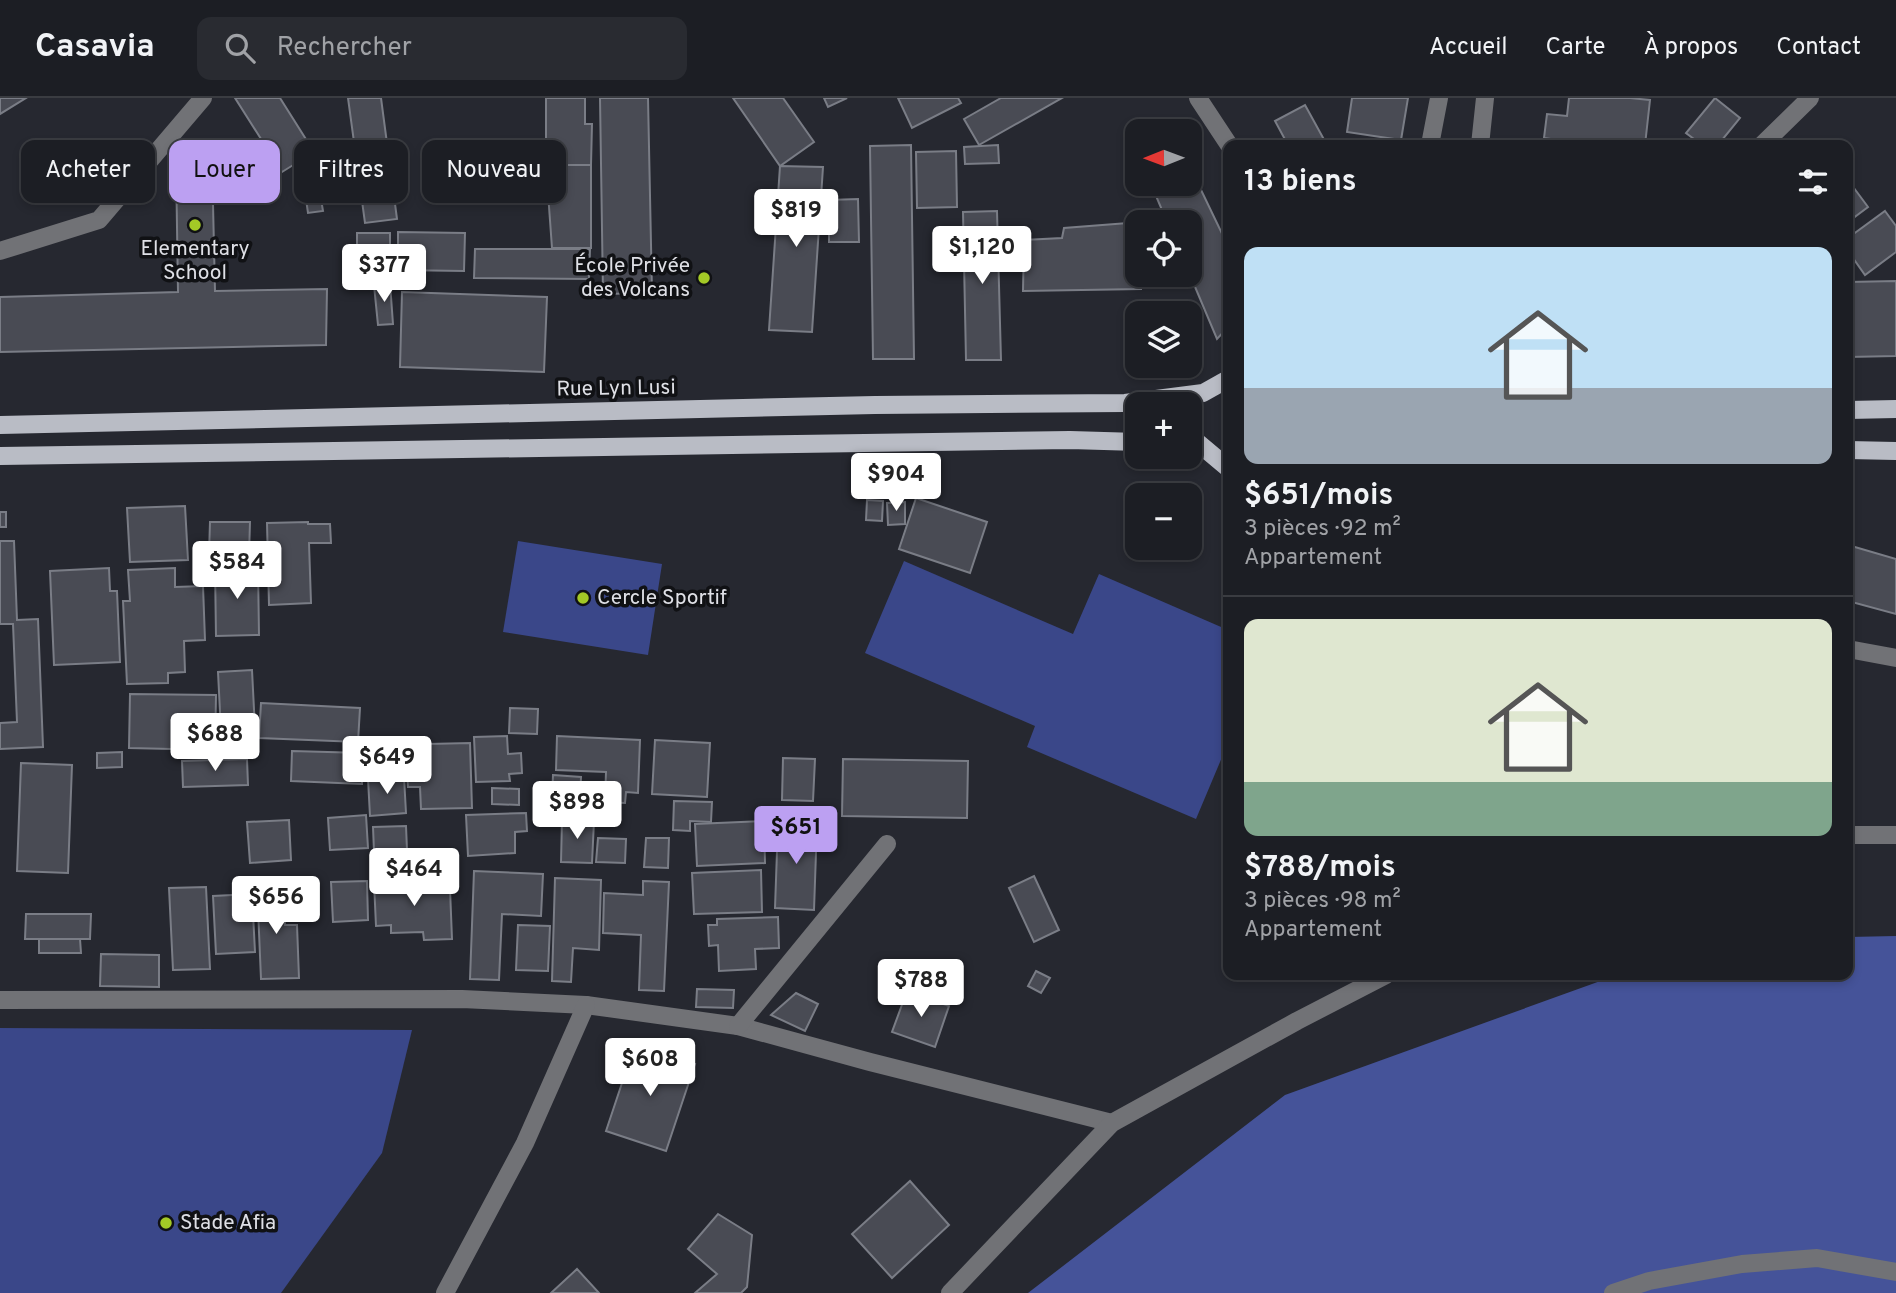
<!DOCTYPE html>
<html lang="fr">
<meta charset="utf-8">
<style>
body{margin:0;font-family:Overpass,sans-serif;background:#292b31;color:#f1f3f6;height:100vh;display:flex;flex-direction:column;font-size:26px;white-space:nowrap}
*{box-sizing:border-box;margin:0}
p{font-size:23px;color:#a0a2a6}
.icon{flex:none;width:38px;height:38px;fill:none;stroke:currentColor;stroke-width:2;stroke-linecap:round;stroke-linejoin:round}
.map{position:relative;flex:1;overflow:hidden}
.drawer{position:absolute;left:1223px;top:42px;width:630px;height:840px;display:flex;flex-direction:column;background:#1c1e24;border-radius:14px;box-shadow:0 4px 10px #0003,0 0 0 2px #3a3c41}
.drawer>*{flex:none}
.top-card{position:absolute;left:21px;top:42px;width:665px;height:63px;display:flex;gap:14px}
.needle{width:46px;rotate:269deg}
.controls{position:absolute;left:1125px;top:21px;display:grid;gap:14px}
.controls a{display:grid;place-items:center;width:77px;height:77px;border-radius:14px;background:#1c1e24;box-shadow:0 4px 10px #0003,0 0 0 2px #3a3c41;font-size:35px}
.price{position:absolute;translate:-50% -60px;padding:0 16px;border-radius:7px;background:#fff;color:#222;font-size:23px;line-height:46px;filter:drop-shadow(0 2px 4px #0008)}
.price::after{content:'';position:absolute;left:50%;top:42px;width:21px;height:16px;margin-left:-10px;background:inherit;clip-path:polygon(0 0,100% 0,50% 100%)}
.price.on{background:#bca0f2;color:#111}
ul{padding:0;list-style:none}
li{display:grid;align-content:center;gap:14px;height:371px;padding:0 21px}
li+li{border-top:2px solid #3a3c41}
li span{display:grid;place-items:center;height:217px;border-radius:14px;color:#555}
li>.icon{margin-inline-start:auto}
span .icon{width:126px;height:126px;fill:#fffc;stroke-width:1}
li b{font-size:30px}
h2{display:flex;justify-content:space-between;align-items:center;height:84px;padding:0 21px;font-size:30px}
.pill{padding:0 24px;border-radius:14px;background:#1c1e24;box-shadow:0 4px 10px #0003,0 0 0 2px #3a3c41;font-size:24px;line-height:63px}
.pill.on{background:#bca0f2;color:#111}
header{display:flex;align-items:center;gap:42px;box-sizing:border-box;height:98px;padding:0 35px;background:#1c1e24;border-bottom:2px solid #3a3c41}
header strong{font-size:33px}
nav{display:flex;gap:38px;margin-inline-start:auto;font-size:24px}
.search{width:490px;height:63px;background:#292b31;display:flex;align-items:center;gap:18px;box-sizing:border-box;padding:0 24px;border-radius:14px;color:#a0a2a6;font-size:26px}
.map>svg:first-child{display:block}
</style>
<header>
<strong>Casavia</strong>
<div class="search"><svg class="icon" aria-label="search" viewBox="0 0 24 24"><circle cx="10" cy="10" r="6"/><path d="M15 15l6 6"/></svg>Rechercher</div>
<nav><a>Accueil</a><a>Carte</a><a>À propos</a><a>Contact</a></nav>
</header>
<div class="map">
<svg width="1896" height="1195" viewBox="0 0 1896 1195">
<rect width="100%" height="100%" fill="#262830"/>
<g fill="#3a4789">
<polygon points="518,443 662,466 648,557 503,534"/>
<polygon points="904,463 1073,536 1099,476 1228,532 1228,645 1196,721 1027,649 1035,628 865,555"/>
<polygon points="0,930 412,932 382,1055 281,1195 0,1195"/>
</g>
<polygon fill="#455399" points="1896,838 1896,1195 1028,1195 1285,997 1617,877 1848,877 1848,839"/>
<g fill="#494b54" stroke="#7a7d86" stroke-width="2">
<polygon points="0,0 26,0 0,16"/>
<polygon points="235,0 280,0 314,54 282,74"/>
<polygon points="348,0 381,0 397,121 365,125"/>
<polygon points="546,0 585,0 585,26 592,26 591,67 546,67"/>
<polygon points="600,0 648,0 652,195 603,196"/>
<polygon points="733,0 783,0 814,44 780,68"/>
<polygon points="824,0 847,0 828,9"/>
<polygon points="898,0 958,0 961,5 912,30"/>
<polygon points="1001,0 1062,0 979,47 964,21"/>
<polygon points="1352,0 1408,0 1401,42 1347,34"/>
<polygon points="1569,0 1630,0 1650,2 1645,47 1579,47 1579,45 1544,40 1547,16 1567,18"/>
<polygon points="1715,0 1740,20 1718,47 1702,47 1686,35"/>
<polygon points="1305,7 1327,47 1288,47 1275,23"/>
<polygon points="911,47 914,261 873,261 870,48"/>
<polygon points="998,47 999,65 965,66 964,49"/>
<polygon points="956,53 957,109 917,110 916,54"/>
<polygon points="212,62 215,193 327,191 326,247 0,254 0,199 178,194 176,63"/>
<polygon points="546,67 591,67 591,150 552,150"/>
<polygon points="780,68 823,69 812,234 769,232"/>
<polygon points="1190,69 1228,148 1228,229 1217,241 1190,177 1190,124 1167,124 1151,86 1190,86"/>
<polygon points="316,72 323,113 308,115 302,74"/>
<polygon points="1848,82 1868,109 1848,124"/>
<polygon points="858,101 859,144 829,144 829,102"/>
<polygon points="997,113 1001,262 966,262 963,114"/>
<polygon points="1885,113 1896,128 1896,154 1865,177 1848,153 1848,140"/>
<polygon points="1128,125 1138,130 1138,177 1162,177 1162,181 1141,181 1141,191 1023,193 1024,142 1062,140 1064,130"/>
<polygon points="398,134 465,135 464,173 398,172"/>
<rect x="357" y="135" width="33" height="45"/>
<polygon points="475,151 590,151 589,181 474,180"/>
<polygon points="1896,183 1896,258 1848,259 1848,184"/>
<polygon points="390,185 393,226 378,227 374,187"/>
<polygon points="402,194 547,199 544,274 400,269"/>
<polygon points="916,400 987,424 970,475 899,451"/>
<polygon points="867,402 883,403 882,423 866,422"/>
<polygon points="905,404 905,426 888,427 887,405"/>
<polygon points="185,408 188,462 130,464 127,410"/>
<rect x="0" y="414" width="6" height="15"/>
<polygon points="210,424 250,424 249,457 209,456"/>
<polygon points="308,424 308,426 330,426 331,445 309,445 311,505 269,507 267,425"/>
<polygon points="0,443 14,443 17,522 38,521 43,649 0,651 0,625 17,624 13,526 0,526"/>
<polygon points="1848,447 1896,461 1896,516 1848,503"/>
<polygon points="215,469 258,469 259,537 216,538"/>
<polygon points="109,470 110,493 117,493 120,564 54,567 50,473"/>
<polygon points="175,470 175,489 203,488 205,542 184,543 185,574 168,575 168,585 127,586 123,503 130,503 128,472"/>
<polygon points="252,572 256,651 222,653 218,574"/>
<polygon points="130,596 216,597 215,652 129,650"/>
<polygon points="261,605 360,610 358,644 259,640"/>
<polygon points="510,610 538,611 537,636 509,635"/>
<polygon points="507,638 508,656 521,655 522,675 509,676 510,683 476,684 474,639"/>
<polygon points="557,638 640,642 638,695 626,694 625,705 605,704 606,674 556,672"/>
<polygon points="655,642 710,645 707,699 652,696"/>
<polygon points="470,645 472,710 421,711 420,689 408,689 407,673 384,673 384,647"/>
<polygon points="292,653 363,655 362,686 291,683"/>
<polygon points="122,654 122,669 97,670 97,655"/>
<polygon points="783,660 815,661 813,703 782,702"/>
<polygon points="247,661 248,687 183,689 182,663"/>
<polygon points="843,661 968,663 967,720 842,718"/>
<polygon points="21,665 72,667 68,775 17,773"/>
<polygon points="553,677 581,679 580,703 552,702"/>
<polygon points="404,679 406,715 370,718 368,681"/>
<polygon points="492,690 519,691 519,707 492,706"/>
<polygon points="674,703 712,704 711,724 690,723 690,733 673,732"/>
<polygon points="526,715 527,733 515,734 515,755 468,758 466,717"/>
<polygon points="366,717 368,750 330,752 328,720"/>
<polygon points="289,722 291,762 250,765 247,724"/>
<polygon points="562,722 594,723 592,765 561,764"/>
<polygon points="764,723 765,765 697,768 695,726"/>
<polygon points="778,725 817,726 814,812 775,810"/>
<polygon points="406,728 408,776 375,778 373,729"/>
<polygon points="598,740 626,741 625,765 596,764"/>
<polygon points="646,740 669,740 668,770 644,769"/>
<polygon points="761,772 762,814 694,816 692,775"/>
<polygon points="474,773 543,776 541,818 502,816 499,882 470,881"/>
<polygon points="1034,778 1059,832 1034,844 1009,790"/>
<polygon points="555,780 601,782 599,852 573,850 571,884 552,883"/>
<polygon points="434,782 435,792 450,791 452,841 424,842 423,834 391,835 391,827 376,828 374,784"/>
<polygon points="367,783 368,822 333,824 331,784"/>
<polygon points="643,783 669,784 664,893 639,892 641,837 603,835 604,795 643,797"/>
<polygon points="283,786 285,827 297,827 299,880 261,881 257,787"/>
<polygon points="206,789 210,871 173,872 169,790"/>
<polygon points="252,796 255,854 216,856 213,798"/>
<polygon points="26,816 91,816 90,841 25,841"/>
<polygon points="778,819 779,850 755,851 756,871 719,873 718,847 709,848 708,827 717,827 717,821"/>
<polygon points="518,827 550,828 548,873 516,872"/>
<polygon points="39,841 80,841 81,855 39,855"/>
<polygon points="101,856 159,857 159,889 100,888"/>
<polygon points="1036,873 1050,880 1041,895 1028,888"/>
<polygon points="697,891 734,892 733,910 696,909"/>
<polygon points="907,893 949,908 935,949 892,934"/>
<polygon points="796,895 818,906 805,933 771,917"/>
<polygon points="635,946 695,966 666,1053 606,1033"/>
<polygon points="910,1083 949,1127 892,1180 852,1136"/>
<polygon points="718,1116 752,1137 747,1189 741,1195 695,1195 717,1176 688,1151"/>
<polygon points="577,1171 599,1195 551,1195"/>
</g>
<g fill="none" stroke-linecap="round" stroke-linejoin="round">
<g stroke="#717276" stroke-width="18">
<polyline points="1198,0 1229,47"/>
<polyline points="1430,47 1439,0"/>
<polyline points="1480,47 1485,0"/>
<polyline points="1762,47 1810,0"/>
<polyline points="0,153 99,122 203,0"/>
<polyline points="1848,551 1896,560"/>
<polyline points="1848,737 1896,737"/>
<polyline points="0,902 462,901 586,907 738,928 870,964 1112,1025"/>
<polyline points="738,928 887,746"/>
<polyline points="445,1195 525,1045 586,907"/>
<polyline points="950,1195 1112,1025 1297,923 1386,877"/>
<polyline points="1613,1195 1649,1183 1742,1166 1817,1160 1896,1174"/>
</g>
<g stroke="#b9bcc5" stroke-width="18">
<polyline points="1848,312 1896,311"/>
<polyline points="0,327 875,307 1125,305 1203,295 1228,281"/>
<polyline points="1190,344 1197,344 1228,370"/>
<polyline points="1848,352 1896,353"/>
<polyline points="0,358 1070,342 1138,344"/>
</g>
</g>
<g fill="#a3c926" stroke="#101114" stroke-width="2.5">
<circle cx="195" cy="127" r="7"/>
<circle cx="704" cy="180" r="7"/>
<circle cx="583" cy="500" r="7"/>
<circle cx="166" cy="1125" r="7"/>
</g>
<g text-anchor="middle" dominant-baseline="central" stroke-width="7" stroke-linejoin="round" paint-order="stroke">
<g font-size="21" fill="#dfe0e6" stroke="#101114" text-anchor="start">
<text x="195" y="151" text-anchor="middle">Elementary<tspan x="195" dy="24">School</tspan></text>
<text x="690" y="168" text-anchor="end">École Privée<tspan x="690" dy="24">des Volcans</tspan></text>
<text x="597" y="500">Cercle Sportif</text>
<text x="180" y="1125">Stade Afia</text>
</g>
<g font-size="21" fill="#dfe0e6" stroke="#101114">
<text transform="translate(616 291) rotate(-1)">Rue Lyn Lusi</text>
</g>
</g>
</svg>
<div class="controls">
<a><svg class="needle" viewBox="-14 -14 28 28"><path d="M0-13l5 13h-10z" fill="#e53935"/><path d="M0 13l5-13h-10z" fill="#a0a2a6"/></svg></a>
<a><svg class="icon" aria-label="locate" viewBox="0 0 24 24"><circle cx="12" cy="12" r="6"/><path d="M12 2v4M12 18v4M2 12h4M18 12h4"/></svg></a>
<a><svg class="icon" aria-label="layers" viewBox="0 0 24 24"><path d="M12 4l9 5-9 5-9-5zM3 14l9 5 9-5"/></svg></a>
<a>+</a>
<a>−</a>
</div>
<b class="price" style="left:796px;top:151px">$819</b>
<b class="price" style="left:982px;top:188px">$1,120</b>
<b class="price" style="left:384px;top:206px">$377</b>
<b class="price" style="left:896px;top:415px">$904</b>
<b class="price" style="left:237px;top:503px">$584</b>
<b class="price" style="left:215px;top:675px">$688</b>
<b class="price" style="left:387px;top:698px">$649</b>
<b class="price" style="left:577px;top:743px">$898</b>
<b class="price on" style="left:796px;top:768px">$651</b>
<b class="price" style="left:414px;top:810px">$464</b>
<b class="price" style="left:276px;top:838px">$656</b>
<b class="price" style="left:921px;top:921px">$788</b>
<b class="price" style="left:650px;top:1000px">$608</b>
<div class="top-card">
<a class="pill">Acheter</a>
<a class="pill on">Louer</a>
<a class="pill">Filtres</a>
<a class="pill">Nouveau</a>
</div>
<section class="drawer">
<h2>13 biens<svg class="icon" aria-label="filters" viewBox="0 0 24 24"><path d="M4 7h16M4 17h16"/><circle cx="9" cy="7" r="2"/><circle cx="15" cy="17" r="2"/></svg></h2>
<ul>
<li><span style="background:linear-gradient(#bfe0f5 65%,#9aa5b1 0)"><svg class="icon" aria-label="home" viewBox="0 0 24 24"><path d="M3 11l9-7 9 7M6 9v11h12V9"/></svg></span><div><b>$651/mois</b><p>3 pièces · 92 m²</p><p>Appartement</p></div></li>
<li><span style="background:linear-gradient(#dfe7d0 75%,#7fa58c 0)"><svg class="icon" aria-label="home" viewBox="0 0 24 24"><path d="M3 11l9-7 9 7M6 9v11h12V9"/></svg></span><div><b>$788/mois</b><p>3 pièces · 98 m²</p><p>Appartement</p></div></li>
</ul>
</section>
</div>
